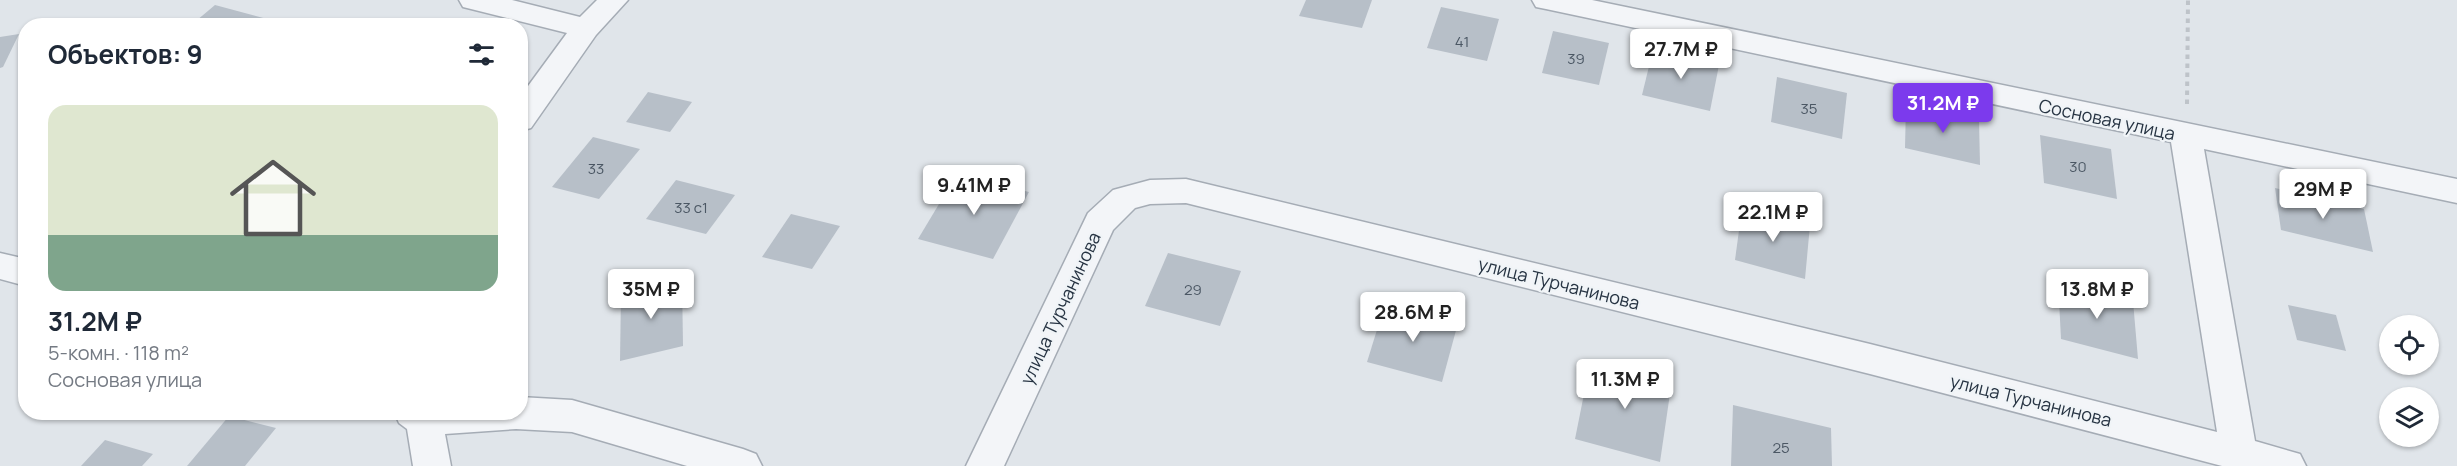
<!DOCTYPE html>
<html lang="ru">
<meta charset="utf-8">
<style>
body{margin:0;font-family:Manrope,sans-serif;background:#f2f2f3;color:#1f2937;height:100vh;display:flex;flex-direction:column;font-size:22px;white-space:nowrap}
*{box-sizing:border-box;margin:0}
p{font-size:20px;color:#747a83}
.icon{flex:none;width:33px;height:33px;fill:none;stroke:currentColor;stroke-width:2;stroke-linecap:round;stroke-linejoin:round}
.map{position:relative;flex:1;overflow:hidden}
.panel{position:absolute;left:18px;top:18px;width:510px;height:402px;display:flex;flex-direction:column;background:#fff;border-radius:24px;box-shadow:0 2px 4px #0004}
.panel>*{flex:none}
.fabs{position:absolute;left:2379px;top:315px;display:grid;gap:12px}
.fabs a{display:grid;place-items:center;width:60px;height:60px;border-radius:50%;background:#fff;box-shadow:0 2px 4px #0004;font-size:30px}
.price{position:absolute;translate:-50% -51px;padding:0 14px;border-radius:6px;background:#fff;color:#222;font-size:20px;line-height:39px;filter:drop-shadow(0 2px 3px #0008)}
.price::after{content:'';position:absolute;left:50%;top:36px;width:18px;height:14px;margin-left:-9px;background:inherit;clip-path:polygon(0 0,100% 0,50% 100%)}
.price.on{background:#7c3aed;color:#fff}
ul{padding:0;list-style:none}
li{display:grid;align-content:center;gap:12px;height:318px;padding:0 30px}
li+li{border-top:2px solid #e0e1e3}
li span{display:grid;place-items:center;height:186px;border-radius:18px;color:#555}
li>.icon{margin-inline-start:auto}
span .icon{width:108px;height:108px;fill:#fffc;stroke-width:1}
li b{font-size:26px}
h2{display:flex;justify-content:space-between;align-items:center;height:72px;padding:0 30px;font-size:26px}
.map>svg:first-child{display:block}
</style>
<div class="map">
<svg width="2457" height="466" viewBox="0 0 2457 466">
<rect width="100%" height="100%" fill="#e0e5ea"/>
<g fill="#b7bfc8">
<polygon points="1306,0 1372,0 1362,28 1299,16"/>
<polygon points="215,5 267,19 259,26 190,26"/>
<polygon points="1441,7 1499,19 1487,61 1427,48"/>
<polygon points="1553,31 1609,43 1599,85 1542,73"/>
<polygon points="19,34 3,67 0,68 0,37"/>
<polygon points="1653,50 1719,65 1710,111 1642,95"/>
<polygon points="1777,77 1847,93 1842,139 1771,122"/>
<polygon points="648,92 692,102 670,132 626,122"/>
<polygon points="1906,104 1979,120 1980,165 1905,148"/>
<polygon points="2040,135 2111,149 2117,199 2044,183"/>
<polygon points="593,137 640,149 599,199 552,187"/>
<polygon points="957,174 1029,192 993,259 918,239"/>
<polygon points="676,180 735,195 706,234 646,219"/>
<polygon points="2275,188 2364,209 2373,252 2281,230"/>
<polygon points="1742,208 1810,225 1805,279 1735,260"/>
<polygon points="791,214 840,226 812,269 762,257"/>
<polygon points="1168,253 1241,271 1220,326 1145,306"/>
<polygon points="682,279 683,346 620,361 621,293"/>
<polygon points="2058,281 2133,301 2138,359 2061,339"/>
<polygon points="1385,304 1458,323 1442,382 1367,362"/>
<polygon points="2288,305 2336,315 2346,351 2297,340"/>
<polygon points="1591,359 1672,380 1660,462 1575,439"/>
<polygon points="1733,405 1831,428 1832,466 1731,466"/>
<polygon points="229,416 276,428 245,466 187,466"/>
<polygon points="105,440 153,454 142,466 81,466"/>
</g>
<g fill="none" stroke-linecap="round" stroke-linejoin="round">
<defs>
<g id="minor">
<polygon points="459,0 512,0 580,17 597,0 628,0 596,35 531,128 520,131 520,97 567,33 463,7"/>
<polygon points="1532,0 1592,0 2457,179 2457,203 2204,149 2255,441 2300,454 2306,466 2222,466 1870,374 1186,203 1150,204 1135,208 1113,230 1004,466 966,466 1088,213 1113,190 1150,180 1186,179 1870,344 2217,432 2171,142 1546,9 1536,7"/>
<polygon points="0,253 26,259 26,286 0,279"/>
<polygon points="520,397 572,400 743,449 756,454 762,466 687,466 572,432 516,429 445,434 451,466 413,466 407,429 399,423 394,412 520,412"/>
</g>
</defs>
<use href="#minor" stroke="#a5acb5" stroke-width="3"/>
<polyline stroke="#bec3c9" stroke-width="4" stroke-dasharray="4.5 4.5" stroke-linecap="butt" points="2187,104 2188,0"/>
<use href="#minor" fill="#f3f5f8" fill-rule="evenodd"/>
</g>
<g text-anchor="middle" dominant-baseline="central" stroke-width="4.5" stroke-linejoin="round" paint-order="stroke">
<g font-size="15" fill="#4b5764">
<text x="1462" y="41">41</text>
<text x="1576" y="58">39</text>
<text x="1809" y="108">35</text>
<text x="2078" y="166">30</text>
<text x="596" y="168">33</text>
<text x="691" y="207">33 с1</text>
<text x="1193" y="289">29</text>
<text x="1781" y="447">25</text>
</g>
<g font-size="18" fill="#273443" stroke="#f0f4f7">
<text transform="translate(2107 119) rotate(12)">Сосновая улица</text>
<text transform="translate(1559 283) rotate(14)">улица Турчанинова</text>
<text transform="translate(1060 308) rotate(-65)">улица Турчанинова</text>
<text transform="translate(2031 400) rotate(14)">улица Турчанинова</text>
</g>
</g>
</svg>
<div class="fabs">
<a><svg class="icon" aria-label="locate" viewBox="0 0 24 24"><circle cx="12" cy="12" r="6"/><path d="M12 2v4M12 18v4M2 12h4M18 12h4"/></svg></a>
<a><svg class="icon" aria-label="layers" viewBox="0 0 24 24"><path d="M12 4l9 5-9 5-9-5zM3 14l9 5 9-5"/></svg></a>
</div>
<b class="price" style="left:1681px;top:80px">27.7M ₽</b>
<b class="price on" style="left:1943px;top:134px">31.2M ₽</b>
<b class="price" style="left:974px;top:216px">9.41M ₽</b>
<b class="price" style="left:2323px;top:220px">29M ₽</b>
<b class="price" style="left:1773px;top:243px">22.1M ₽</b>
<b class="price" style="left:651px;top:320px">35M ₽</b>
<b class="price" style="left:2097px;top:320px">13.8M ₽</b>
<b class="price" style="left:1413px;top:343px">28.6M ₽</b>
<b class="price" style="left:1625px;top:410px">11.3M ₽</b>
<section class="panel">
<h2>Объектов: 9<svg class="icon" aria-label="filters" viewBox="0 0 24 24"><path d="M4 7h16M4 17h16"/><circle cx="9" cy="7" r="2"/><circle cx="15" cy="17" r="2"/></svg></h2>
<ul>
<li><span style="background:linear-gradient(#dfe7d0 70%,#7fa58c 0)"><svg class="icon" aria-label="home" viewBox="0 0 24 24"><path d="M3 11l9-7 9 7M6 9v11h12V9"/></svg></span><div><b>31.2M ₽</b><p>5-комн. · 118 m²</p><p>Сосновая улица</p></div></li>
</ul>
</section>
</div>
